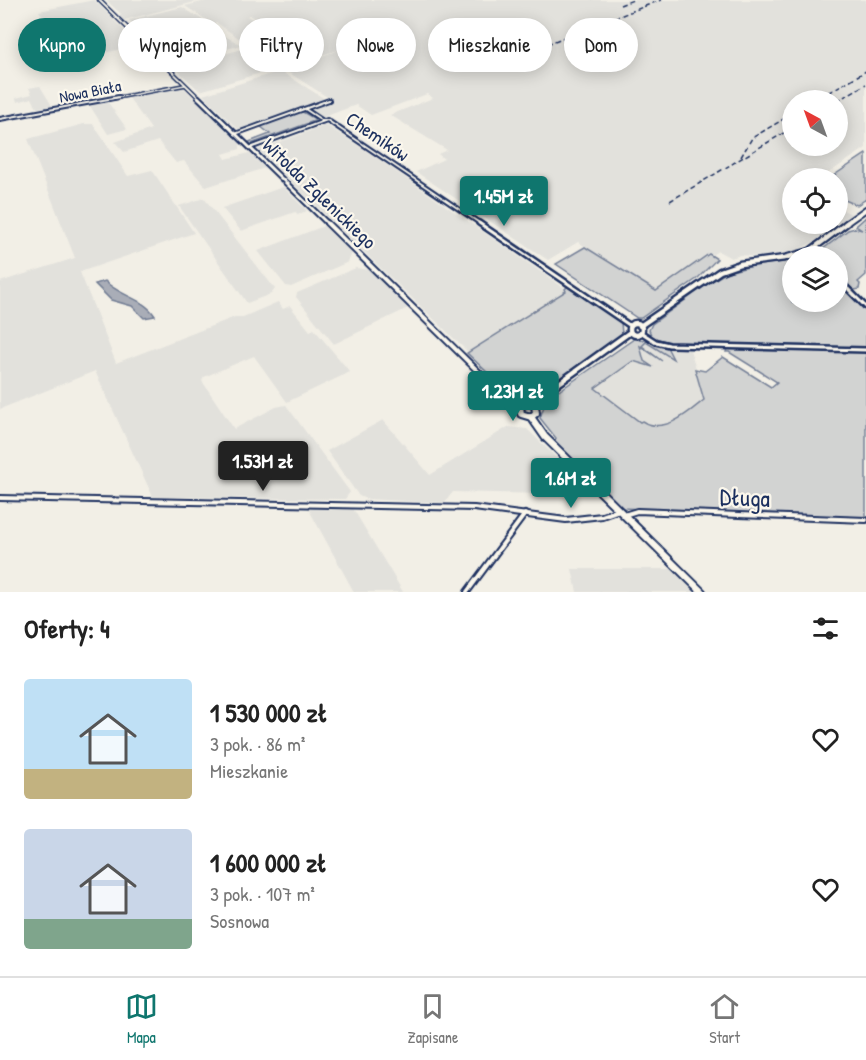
<!DOCTYPE html>
<html lang="pl">
<meta charset="utf-8">
<style>
body{margin:0;font-family:"Patrick Hand",sans-serif;background:#f2f2f2;color:#222;height:100vh;display:flex;flex-direction:column;font-size:22px;white-space:nowrap}
*{box-sizing:border-box;margin:0}
p{font-size:20px;color:#767676}
.icon{flex:none;width:33px;height:33px;fill:none;stroke:currentColor;stroke-width:2;stroke-linecap:round;stroke-linejoin:round}
.map{position:relative;height:592px;overflow:hidden}
.details{display:flex;flex-direction:column;background:#fff;flex:1}
.details>*{flex:none}
.guide{position:absolute;left:18px;top:18px;width:831px;height:54px;display:flex;gap:12px}
.needle{width:39px;rotate:319deg}
.controls{position:absolute;left:782px;top:90px;display:grid;gap:12px}
.controls a{display:grid;place-items:center;width:66px;height:66px;border-radius:50%;background:#fff;box-shadow:0 3px 15px #0003;font-size:30px}
.price{position:absolute;translate:-50% -51px;padding:0 14px;border-radius:6px;background:#0f766e;color:#fff;font-size:20px;line-height:39px;filter:drop-shadow(0 2px 3px #0008)}
.price::after{content:'';position:absolute;left:50%;top:36px;width:18px;height:14px;margin-left:-9px;background:inherit;clip-path:polygon(0 0,100% 0,50% 100%)}
.price.on{background:#222;color:#fff}
ul{padding:0;list-style:none}
li{display:flex;align-items:center;gap:18px;height:150px;padding:0 24px}
li span{display:grid;place-items:center;flex:none;width:168px;height:120px;border-radius:6px;color:#555}
li>.icon{margin-inline-start:auto}
span .icon{width:72px;height:72px;fill:#fffc;stroke-width:1}
li b{font-size:26px}
h2{display:flex;justify-content:space-between;align-items:center;height:72px;padding:0 24px;font-size:26px}
.pill{padding:0 21px;border-radius:27px;background:#fff;box-shadow:0 3px 15px #0003;font-size:21px;line-height:54px}
.pill.on{background:#0f766e;color:#fff}
.tab-bar{display:flex;justify-content:space-around;align-items:center;height:84px;border-top:2px solid #e0e0e0;background:#fff;font-size:16px;color:#767676}
.tab-bar a{display:grid;justify-items:center;gap:3px}
.tab-bar .on{color:#0f766e}
.map>svg:first-child{display:block}
</style>
<div class="map">
<svg width="866" height="592" viewBox="0 0 866 592">
<rect width="100%" height="100%" fill="#f2efe6"/>
<filter id="ink" filterUnits="userSpaceOnUse"><feTurbulence type="fractalNoise" baseFrequency=".0167" numOctaves="2"/><feDisplacementMap in="SourceGraphic" scale="12" xChannelSelector="R" yChannelSelector="G"/><feConvolveMatrix kernelMatrix="1 2 1 2 8 2 1 2 1" color-interpolation-filters="sRGB"/></filter>
<g filter="url(#ink)">
<g fill="#e2e1dc" fill-rule="evenodd">
<polygon points="94,0 114,20 138,45 96,55 73,29 56,33 39,11"/>
<polygon points="106,0 203,0 124,20 119,15 121,14"/>
<path d="M210,0H866V148L821,178H792V224H837V207L851,214L813,242L797,250L761,257L740,255L731,258L718,251L656,291L578,242L548,260L416,172L444,159L438,154L447,150L390,115L433,98L427,94L371,115L356,105L321,118L308,109L332,100L283,69L349,47L280,67L250,47L313,28L309,25L280,33L249,15L247,16L277,34L247,44L217,23L213,24L185,6ZM792,100H837V146H792Z"/>
<polygon points="182,7 209,24 147,41 129,20"/>
<polygon points="209,27 241,45 180,62 159,40"/>
<polygon points="246,48 248,49 243,52 252,58 258,56 275,67 274,69 200,91 175,68"/>
<polygon points="280,71 325,99 239,130 203,95"/>
<polygon points="40,86 54,109 48,110 46,107 37,108 32,98 17,102 16,98 32,94 29,88"/>
<polygon points="183,87 240,143 240,149 223,154 226,159 249,153 265,168 206,187 184,161 176,163 158,141 124,152 115,142 151,129 129,98"/>
<polygon points="107,101 127,129 108,134 90,106"/>
<polygon points="84,124 93,124 128,176 152,170 194,233 80,272 116,363 235,317 243,317 278,302 283,309 290,306 310,331 314,329 350,372 287,402 254,356 204,377 202,381 234,429 276,407 286,405 350,492 345,499 153,497 95,371 0,409 0,282 75,258 28,139"/>
<polygon points="326,125 365,150 567,290 468,352 258,150"/>
<polygon points="283,187 307,211 298,214 295,212 241,231 222,208"/>
<polygon points="204,198 275,289 271,294 247,303 179,206"/>
<polygon points="324,226 352,253 348,262 291,287 286,286 258,251"/>
<polygon points="356,268 370,270 408,308 334,344 296,297 297,293"/>
<polygon points="646,340 659,349 690,350 706,398 678,423 632,429 574,383"/>
<polygon points="383,420 430,475 508,427 527,429 562,463 544,475 546,494 453,492 444,503 366,499 359,496 327,451"/>
<polygon points="352,507 403,592 354,592 308,508"/>
<polygon points="572,569 673,569 696,592 577,592"/>
</g>
<g fill="#d2d3d2" stroke="#768198" stroke-width="1.5">
<polygon points="301,111 317,120 251,144 249,142 270,134 260,126"/>
<polygon points="866,154 866,199 857,205 837,197 837,178 830,178"/>
<polygon points="866,217 866,275 858,282 860,284 859,289 854,290 837,277 837,256 814,256 848,230 855,228 862,230 856,226"/>
<polygon points="585,247 656,291 709,254 717,259 698,278 641,318 637,318 556,264"/>
<polygon points="792,261 792,302 837,302 837,279 866,309 866,349 672,343 652,337 649,330 652,324 709,283 727,272 757,265"/>
<polygon points="568,286 621,322 622,335 536,396 539,392 525,397 511,395 467,353 566,291 565,289"/>
<path d="M634,339L646,340L667,347L673,359L646,342L642,346L662,361L640,346L644,361L653,367L633,361L595,388L640,422L642,421C664,435 688,413 704,400L695,369L705,371L723,357L771,387L777,382L729,352H726L727,348L866,351V518L621,508L554,442L556,438L540,418L545,403L556,393Z"/>
</g>
<path fill="#a9adb7" stroke="#707b93" stroke-width="1.5" d="M105,281C119,296 144,298 155,316L144,318L132,306L111,300L95,284Z"/>
<g fill="none" stroke-linecap="round" stroke-linejoin="round">
<defs>
<polyline id="minor-far3" points="110,99 185,85"/>
<g id="minor-far2">
<polyline points="305,109 323,121"/>
<polyline points="0,119 119,97"/>
<polyline points="235,134 329,100"/>
<polyline points="250,148 327,120 481,224"/>
</g>
<g id="minor-far1">
<polyline points="479,223 629,325"/>
<polyline points="837,278 866,307"/>
<polyline points="642,333 656,342 669,345 866,350"/>
</g>
<g id="minor">
<polyline points="0,498 474,508 566,520 602,516 619,510"/>
<polyline points="624,515 637,511 866,520"/>
<polyline points="467,592 525,514"/>
</g>
<polyline id="tertiary-far3" points="99,0 200,99"/>
<polyline id="tertiary-far2" points="198,97 328,224"/>
<polyline id="tertiary-far1" points="327,223 493,386"/>
<polyline id="tertiary" points="492,384 508,400 520,406"/>
<polyline id="secondary-far2" points="845,224 866,209"/>
<g id="secondary-far1">
<circle cx="636" cy="329" r="6"/>
<polyline points="640,326 720,271 740,264 785,258 810,251 847,223"/>
<polyline points="555,386 630,332"/>
</g>
<g id="secondary">
<polyline points="535,405 557,384"/>
<polyline points="531,417 545,437 702,592"/>
<polyline points="531,417 521,414 520,406 528,403 535,405"/>
<polyline points="531,417 536,413 535,405"/>
</g>
</defs>
<use href="#minor-far3" stroke="#1b2f5e" stroke-width="4.5"/>
<use href="#minor-far2" stroke="#1b2f5e" stroke-width="6"/>
<use href="#minor-far1" stroke="#1b2f5e" stroke-width="8"/>
<use href="#minor" stroke="#1b2f5e" stroke-width="8"/>
<use href="#tertiary-far3" stroke="#1b2f5e" stroke-width="5"/>
<use href="#tertiary-far2" stroke="#1b2f5e" stroke-width="7"/>
<use href="#tertiary-far1" stroke="#1b2f5e" stroke-width="8"/>
<use href="#tertiary" stroke="#1b2f5e" stroke-width="9"/>
<use href="#secondary-far2" stroke="#1b2f5e" stroke-width="8"/>
<use href="#secondary-far1" stroke="#1b2f5e" stroke-width="9"/>
<use href="#secondary" stroke="#1b2f5e" stroke-width="10"/>
<use href="#minor-far3" stroke="#fbf7ec" stroke-width="1.5"/>
<use href="#minor-far2" stroke="#fbf7ec" stroke-width="2"/>
<use href="#minor-far1" stroke="#fbf7ec" stroke-width="3"/>
<use href="#minor" stroke="#fbf7ec" stroke-width="4"/>
<use href="#tertiary-far3" stroke="#fbf7ec" stroke-width="2"/>
<use href="#tertiary-far2" stroke="#fbf7ec" stroke-width="3"/>
<use href="#tertiary-far1" stroke="#fbf7ec" stroke-width="4"/>
<use href="#tertiary" stroke="#fbf7ec" stroke-width="4.5"/>
<use href="#secondary-far2" stroke="#fbf7ec" stroke-width="4"/>
<use href="#secondary-far1" stroke="#fbf7ec" stroke-width="4.5"/>
<use href="#secondary" stroke="#fbf7ec" stroke-width="6"/>
<g stroke="#1b2f5e" stroke-width="1.5" stroke-dasharray="5 3" stroke-linecap="butt">
<polyline points="620,5 633,0"/>
<polyline points="547,44 661,0"/>
<polyline points="815,100 866,71"/>
<polyline points="837,101 866,84"/>
<polyline points="741,157 752,138 792,114"/>
<polyline points="670,201 792,128"/>
</g>
</g>
</g>
<g text-anchor="middle" dominant-baseline="central" stroke-width="4.5" stroke-linejoin="round" paint-order="stroke">
<g font-size="16" fill="#1b2f5e" stroke="#fbf7ec">
<text transform="translate(90 91) rotate(-11)">Nowa Biała</text>
</g>
<g font-size="20" fill="#1b2f5e" stroke="#fbf7ec">
<text transform="translate(378 136) rotate(34)">Chemików</text>
<text transform="translate(320 193) rotate(44)">Witolda Zglenickiego</text>
</g>
<g font-size="24" fill="#1b2f5e" stroke="#fbf7ec">
<text transform="translate(745 497) rotate(2)">Długa</text>
</g>
</g>
</svg>
<div class="controls">
<a><svg class="needle" viewBox="-14 -14 28 28"><path d="M0-13l5 13h-10z" fill="#e53935"/><path d="M0 13l5-13h-10z" fill="#767676"/></svg></a>
<a><svg class="icon" aria-label="locate" viewBox="0 0 24 24"><circle cx="12" cy="12" r="6"/><path d="M12 2v4M12 18v4M2 12h4M18 12h4"/></svg></a>
<a><svg class="icon" aria-label="layers" viewBox="0 0 24 24"><path d="M12 4l9 5-9 5-9-5zM3 14l9 5 9-5"/></svg></a>
</div>
<b class="price" style="left:504px;top:227px">1.45M zł</b>
<b class="price" style="left:513px;top:422px">1.23M zł</b>
<b class="price on" style="left:263px;top:492px">1.53M zł</b>
<b class="price" style="left:571px;top:509px">1.6M zł</b>
<div class="guide">
<a class="pill on">Kupno</a>
<a class="pill">Wynajem</a>
<a class="pill">Filtry</a>
<a class="pill">Nowe</a>
<a class="pill">Mieszkanie</a>
<a class="pill">Dom</a>
</div>
</div>
<section class="details">
<h2>Oferty: 4<svg class="icon" aria-label="filters" viewBox="0 0 24 24"><path d="M4 7h16M4 17h16"/><circle cx="9" cy="7" r="2"/><circle cx="15" cy="17" r="2"/></svg></h2>
<ul>
<li><span style="background:linear-gradient(#bfe0f5 75%,#c2b280 0)"><svg class="icon" aria-label="home" viewBox="0 0 24 24"><path d="M3 11l9-7 9 7M6 9v11h12V9"/></svg></span><div><b>1 530 000 zł</b><p>3 pok. · 86 m²</p><p>Mieszkanie</p></div><svg class="icon" aria-label="heart" viewBox="0 0 24 24"><path d="M12 20l-8-8c-3-5 5-10 8-4 3-6 11-1 8 4z"/></svg></li>
<li><span style="background:linear-gradient(#c9d6e8 75%,#7fa58c 0)"><svg class="icon" aria-label="home" viewBox="0 0 24 24"><path d="M3 11l9-7 9 7M6 9v11h12V9"/></svg></span><div><b>1 600 000 zł</b><p>3 pok. · 107 m²</p><p>Sosnowa</p></div><svg class="icon" aria-label="heart" viewBox="0 0 24 24"><path d="M12 20l-8-8c-3-5 5-10 8-4 3-6 11-1 8 4z"/></svg></li>
</ul>
</section>
<nav class="tab-bar">
<a class="on"><svg class="icon" aria-label="map" viewBox="0 0 24 24"><path d="M3 6l6-2 6 2 6-2v14l-6 2-6-2-6 2zM9 4v14M15 6v14"/></svg>Mapa</a>
<a><svg class="icon" aria-label="saved" viewBox="0 0 24 24"><path d="M7 4h10v16l-5-4-5 4z"/></svg>Zapisane</a>
<a><svg class="icon" aria-label="home" viewBox="0 0 24 24"><path d="M3 11l9-7 9 7M6 9v11h12V9"/></svg>Start</a>
</nav>
